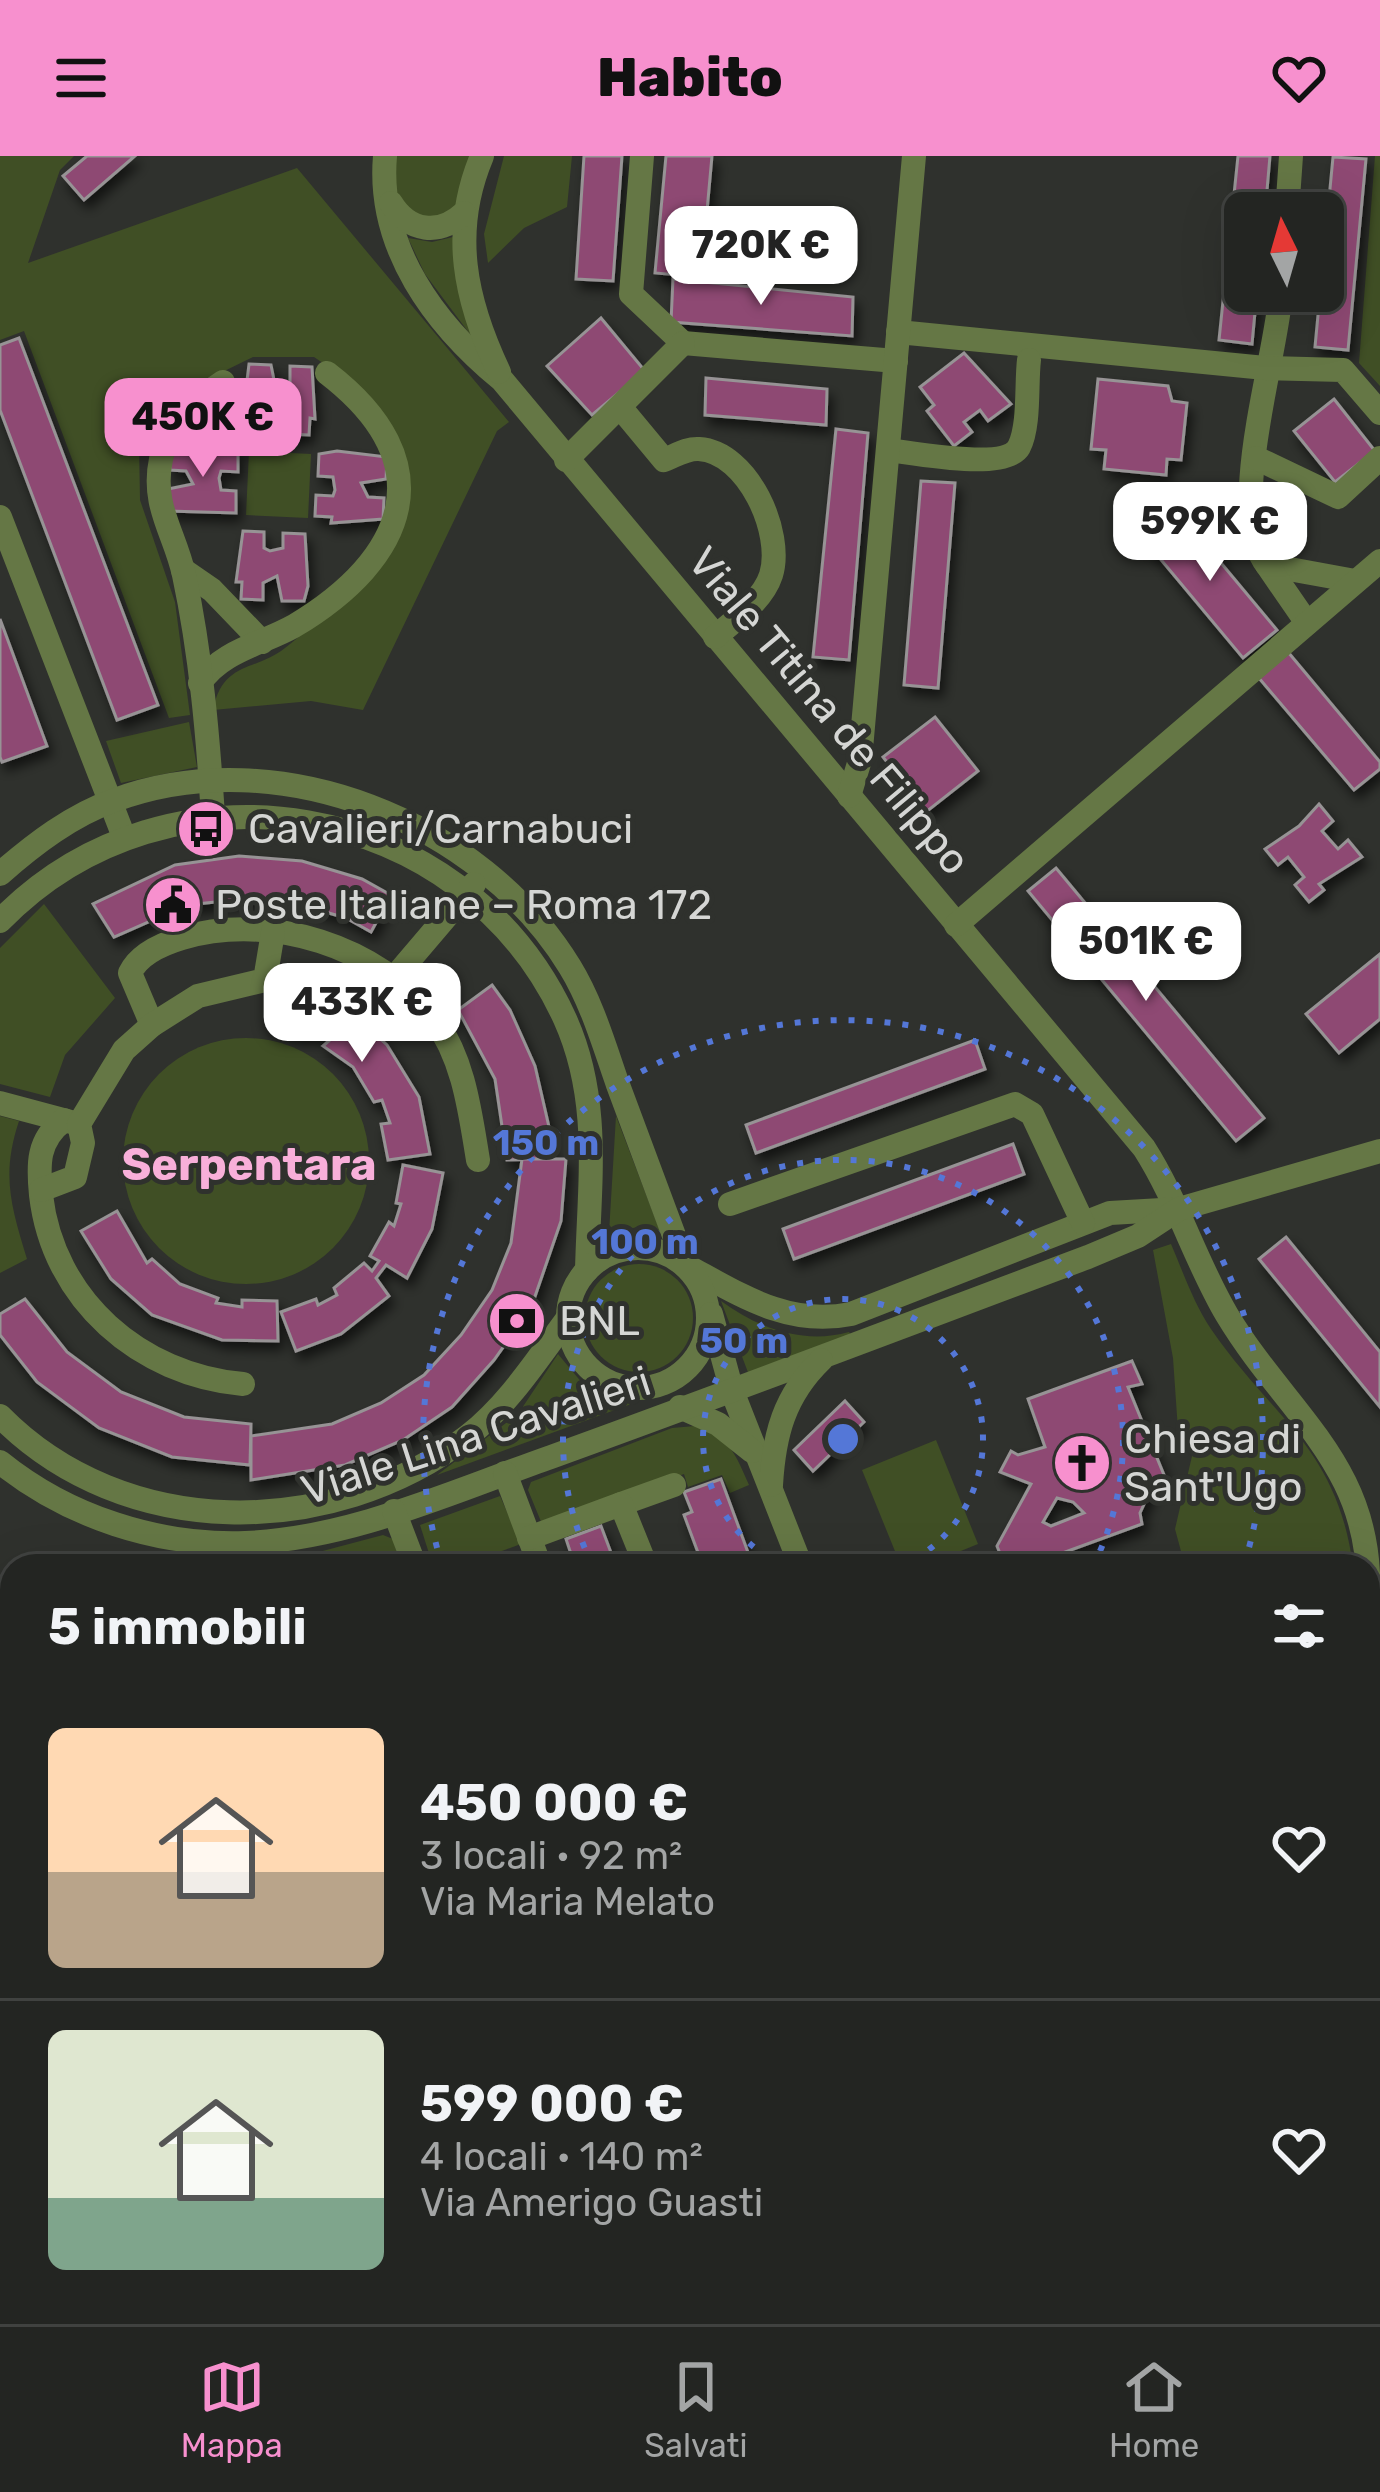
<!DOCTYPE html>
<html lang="it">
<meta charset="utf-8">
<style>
body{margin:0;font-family:Rubik,sans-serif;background:#2b2d2a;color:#f1f3f6;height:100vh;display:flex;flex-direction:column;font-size:45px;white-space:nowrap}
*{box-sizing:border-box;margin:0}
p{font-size:39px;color:#a3a5a5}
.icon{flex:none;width:66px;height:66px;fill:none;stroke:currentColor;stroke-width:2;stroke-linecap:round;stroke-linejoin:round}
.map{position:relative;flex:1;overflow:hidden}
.sheet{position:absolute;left:0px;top:1398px;width:1380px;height:771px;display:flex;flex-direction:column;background:#232522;border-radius:36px 36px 0 0;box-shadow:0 12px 48px #0002,0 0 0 3px #404240}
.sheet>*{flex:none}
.needle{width:78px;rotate:355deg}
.fabs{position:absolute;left:1224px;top:36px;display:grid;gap:24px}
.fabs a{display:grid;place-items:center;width:120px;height:120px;border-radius:18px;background:#232522;box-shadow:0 12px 48px #0002,0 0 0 3px #404240;font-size:60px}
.price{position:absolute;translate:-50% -102px;padding:0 27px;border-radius:24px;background:#fff;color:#222;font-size:39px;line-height:78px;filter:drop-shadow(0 3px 6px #0008)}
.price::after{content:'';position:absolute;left:50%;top:72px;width:36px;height:27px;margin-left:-18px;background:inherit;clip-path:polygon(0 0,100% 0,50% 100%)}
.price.selected{background:#f790ce;color:#111}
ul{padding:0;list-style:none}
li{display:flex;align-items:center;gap:36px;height:300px;padding:0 48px}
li+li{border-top:3px solid #404240}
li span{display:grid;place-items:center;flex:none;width:336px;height:240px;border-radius:18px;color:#555}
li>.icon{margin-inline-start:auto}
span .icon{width:144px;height:144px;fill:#fffc;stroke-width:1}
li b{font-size:51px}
h2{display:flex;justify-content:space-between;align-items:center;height:144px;padding:0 48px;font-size:51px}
header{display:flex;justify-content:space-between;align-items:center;height:156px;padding:0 48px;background:#f790ce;color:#111;font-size:54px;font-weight:800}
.menu{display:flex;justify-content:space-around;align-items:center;height:168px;border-top:3px solid #404240;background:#232522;font-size:33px;color:#a3a5a5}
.menu a{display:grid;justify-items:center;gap:6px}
.menu .selected{color:#f790ce}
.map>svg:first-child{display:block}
</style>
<header><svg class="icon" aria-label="menu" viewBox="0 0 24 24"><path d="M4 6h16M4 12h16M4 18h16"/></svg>Habito<svg class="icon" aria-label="heart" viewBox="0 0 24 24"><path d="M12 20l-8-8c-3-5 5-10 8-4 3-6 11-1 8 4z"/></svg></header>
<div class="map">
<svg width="1380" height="2168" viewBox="0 0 1380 2168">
<defs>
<filter id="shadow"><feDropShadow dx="4.5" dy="8" stdDeviation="6" flood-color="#0009"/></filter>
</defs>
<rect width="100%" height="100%" fill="#2f312d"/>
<g fill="#404f25">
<path d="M0,0H74L60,14L28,107L297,12L509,266L497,275L363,554L311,545L213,554C223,505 254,516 285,492C328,459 365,410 402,371L394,274L367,237L314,201H253L163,245L139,286L140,344L175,446L190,559L169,562L24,175L0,184Z"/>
<polygon points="396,0 478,0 464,47 446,63 412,58 396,37"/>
<polygon points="504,0 572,0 567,51 524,72 488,107 484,78"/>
<polygon points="1375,0 1380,0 1380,230 1359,207"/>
<polygon points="457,80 478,189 425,118 408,82 432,86"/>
<polygon points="249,295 311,298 308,362 246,359"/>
<polygon points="189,566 197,611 121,627 106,585"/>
<polygon points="44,748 115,842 65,899 50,941 0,928 0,792"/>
<circle cx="246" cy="1005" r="123"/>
<path d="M0,960L19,965C1,1019 11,1050 27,1103L0,1117Z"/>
<polygon points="616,960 660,1075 638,1071 609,1077"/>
<path d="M1171,1088C1183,1116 1194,1148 1211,1173C1272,1262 1337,1291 1353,1410H1185L1175,1373L1196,1283L1178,1274L1173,1202L1153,1094Z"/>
<circle cx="639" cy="1162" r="54"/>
<path d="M721,1145C758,1172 803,1189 849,1176L852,1181L749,1219Z"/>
<polygon points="558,1198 583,1228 634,1247 437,1319 518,1258"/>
<path d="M695,1270C727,1276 737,1301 749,1329L730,1337L722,1319L688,1331L684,1318L542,1368L528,1334L531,1326L672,1272Z"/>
<polygon points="936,1284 978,1388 924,1410 901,1410 862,1314"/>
<polygon points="500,1340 521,1388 461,1410 433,1410 420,1369"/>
<polygon points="383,1379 393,1383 401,1410 231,1410 231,1404 300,1401"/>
<polygon points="0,1618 12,1619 12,1819 5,1879 12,1881 11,2168 0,2168"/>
<polygon points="205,2157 685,2157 689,2168 204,2168"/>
<polygon points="881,2157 1304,2157 1305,2168 884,2168"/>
</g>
<g fill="#8e4973" stroke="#979395" stroke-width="3" fill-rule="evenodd" filter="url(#shadow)">
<polygon points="87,0 135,0 84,44 63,20"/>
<polygon points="584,0 622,0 613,125 576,123"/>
<polygon points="666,0 712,0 701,121 655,117"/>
<polygon points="1238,0 1270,0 1265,57 1245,57 1245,135 1257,135 1252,188 1219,184"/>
<polygon points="1333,1 1366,3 1348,194 1315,191"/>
<polygon points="673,123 853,141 852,180 671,166"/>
<polygon points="601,162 645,215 592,259 547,210"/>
<polygon points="19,182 158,549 117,564 0,254 0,189"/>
<polygon points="964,197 1011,248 988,265 980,254 964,266 972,276 954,290 927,255 934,249 920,231"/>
<polygon points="249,208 271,209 276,234 290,227 290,210 312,211 315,263 310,262 309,279 288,278 288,262 282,259 269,262 269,276 247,275 243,258"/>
<polygon points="706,222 827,233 826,269 705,259"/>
<polygon points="1098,223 1168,230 1172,245 1187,247 1181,304 1167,303 1166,319 1104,313 1106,294 1091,293"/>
<polygon points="1334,243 1375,295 1335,326 1294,275"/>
<polygon points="836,273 868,277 849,504 813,501"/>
<polygon points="187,288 238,294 238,316 221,315 219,322 221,334 236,335 236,357 168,355 168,333 193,328 186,315 170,314 170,293 187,293"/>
<polygon points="337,295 387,301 386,323 361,327 368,341 384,342 383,363 331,367 332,361 315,360 316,339 333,340 335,334 333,321 318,320 319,298"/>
<polygon points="921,325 955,327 938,532 904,529"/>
<polygon points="1176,353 1277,474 1243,502 1142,381"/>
<polygon points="243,375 264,376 264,392 270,395 283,392 283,377 305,378 308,430 304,445 282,445 277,420 263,427 263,444 241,443 242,426 236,426"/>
<polygon points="0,463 47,590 2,606 0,601"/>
<polygon points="1288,496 1380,606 1380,613 1354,634 1258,521"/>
<polygon points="935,561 978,615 926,656 883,601"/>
<polygon points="1319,648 1333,665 1322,675 1338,693 1348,684 1362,701 1319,728 1324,734 1309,746 1295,729 1304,721 1288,701 1278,709 1265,693 1299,670"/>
<polygon points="239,700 302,705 362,723 391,739 371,776 346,762 294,747 244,743 187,749 114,781 93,748 175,709"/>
<polygon points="1056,712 1264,962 1236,985 1028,735"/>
<polygon points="1380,798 1380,863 1339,897 1306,858"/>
<polygon points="284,828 339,846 387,889 419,941 430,998 388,1004 381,968 390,967 382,944 374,946 353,911 323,890 330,884 308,871 305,877 271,865"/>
<polygon points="492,829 510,854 535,910 549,971 550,1003 507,1004 495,923 458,854"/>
<polygon points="975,884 985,913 756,997 746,969"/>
<polygon points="1013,988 1024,1018 794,1103 783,1073"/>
<polygon points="522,1003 566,1003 561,1065 531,1152 494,1204 452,1251 403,1284 345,1309 251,1324 251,1280 332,1268 381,1247 424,1219 461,1179 492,1134 511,1087"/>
<polygon points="403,1009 443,1017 432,1073 407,1122 386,1109 376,1122 389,1140 341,1178 296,1195 281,1156 316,1143 318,1149 337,1139 334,1132 364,1107 372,1115 379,1105 370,1100 389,1066 394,1070 401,1048 396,1047"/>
<polygon points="117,1055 147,1107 152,1103 180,1128 218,1142 216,1147 242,1151 242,1144 277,1145 278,1185 222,1184 152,1159 111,1123 81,1075"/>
<polygon points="1286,1081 1380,1196 1380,1251 1259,1103"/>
<polygon points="25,1143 67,1196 121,1236 184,1261 251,1268 250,1309 172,1301 99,1272 37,1226 0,1179 0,1158"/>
<path d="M1132,1205L1142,1228L1128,1231L1164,1319L1156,1322L1140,1357L1142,1368L1027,1410H1005L997,1390L1031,1328L1000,1316L1011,1295L1018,1299L1045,1291L1028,1243ZM1057,1342L1073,1346L1084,1357L1051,1370L1043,1366Z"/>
<polygon points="845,1245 864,1266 813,1315 794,1294"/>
<polygon points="721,1323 753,1410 703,1410 684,1359 692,1356 684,1336"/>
<polygon points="601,1370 616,1410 568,1410 564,1400 571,1398 566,1383"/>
<polygon points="1368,1674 1380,1675 1377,1788 1368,1787"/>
<polygon points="47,2157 90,2157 89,2168 46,2168"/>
<polygon points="146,2157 189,2157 187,2168 144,2168"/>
</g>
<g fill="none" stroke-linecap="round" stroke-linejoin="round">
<g stroke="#657745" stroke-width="24">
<path d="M385,0C377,92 435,169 502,224L1144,992C1178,1045 1195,1105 1227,1159C1287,1259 1374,1310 1368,1441"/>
<path d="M482,0C450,76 465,144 499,216"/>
<polyline points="642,0 631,138 683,187"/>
<path d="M391,47C409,76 439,80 464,57"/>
<polyline points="1287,57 1291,0"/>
<path d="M1281,135C1277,201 1225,355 1267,409L1355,425"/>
<polyline points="898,176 1265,212 1343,214 1380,257"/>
<polyline points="683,187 896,205"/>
<path d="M620,251L664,304C675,300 687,292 699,293C748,296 784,377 771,419C763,444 735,464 715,481"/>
<path d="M888,294C914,297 1006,315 1019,291C1030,269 1026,228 1029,204"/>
<polyline points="1256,302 1338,341 1380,302"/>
<polyline points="566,304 683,187"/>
<polyline points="0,361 124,681"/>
<polyline points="1267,409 1307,467"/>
<polyline points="183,414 212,434 262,486"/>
<path d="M200,527C221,495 262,488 294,470C408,402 444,307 327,217"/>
<polyline points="849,640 860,604 914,0"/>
<path d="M213,660C208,581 201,498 184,419C175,377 151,350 161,303C169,266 193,246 223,226"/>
<path d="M0,718C34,688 72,659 115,644C277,584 481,665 570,811C592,847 604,889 618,929C640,989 663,1049 685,1109C739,1138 787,1171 851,1158L1110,1057L1179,1053"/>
<path d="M0,765C168,592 464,642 565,863C602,945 589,1028 587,1114"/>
<polyline points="956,769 1380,405"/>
<polyline points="394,822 474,728"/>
<path d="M152,869L130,817C139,798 162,788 182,782C270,756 379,790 434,863C464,903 470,956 478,1004"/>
<polyline points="0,947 71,966"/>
<path d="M64,964C37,984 38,1009 41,1039C53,1144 140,1219 243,1228"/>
<polyline points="41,1034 75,1021 83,987 79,968 124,894 152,869 198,840 265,824 273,776"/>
<polyline points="730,1048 1015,948 1032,958 1083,1067"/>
<circle cx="638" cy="1162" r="70"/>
<polyline points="711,1158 732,1235 801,1410"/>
<polyline points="680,1251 718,1268 752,1295"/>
<path d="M0,1260C123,1385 331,1385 468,1280C509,1248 538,1202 568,1162"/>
<path d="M0,1306C68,1361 158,1390 245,1387C350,1383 454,1335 551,1301C731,1236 909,1168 1088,1101L1138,1080L1179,1053L1380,995"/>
<polyline points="505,1317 540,1410"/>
<path d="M771,1329C774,1279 784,1240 821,1204"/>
<polyline points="621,1348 674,1329"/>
<polyline points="394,1355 415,1410"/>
<polyline points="529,1382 621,1348 646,1410"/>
<polyline points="6,1597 12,1598"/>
<polyline points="1368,1986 1380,1982"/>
<polyline points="692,2157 696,2168"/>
<polyline points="1323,2157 1324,2168"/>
<polyline points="1358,2157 1368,2168"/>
<polyline points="114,2168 115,2157"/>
<polyline points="784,2168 789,2157"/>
</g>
</g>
<g fill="none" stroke="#5477d7" stroke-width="6" stroke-dasharray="6 12">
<path d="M784 1410A140 140 0 1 1 902 1410"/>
<path d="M592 1408A280 280 0 1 1 1094 1408"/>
<path d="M442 1409A420 420 0 1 1 1244 1409"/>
</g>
<defs>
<symbol id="bus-disc" viewBox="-11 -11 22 22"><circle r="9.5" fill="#f790ce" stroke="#2f312d"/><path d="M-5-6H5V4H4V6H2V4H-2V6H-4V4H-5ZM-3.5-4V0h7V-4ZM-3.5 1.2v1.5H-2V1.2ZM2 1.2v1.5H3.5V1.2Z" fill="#111"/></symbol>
<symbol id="civic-disc" viewBox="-11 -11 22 22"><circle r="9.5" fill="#f790ce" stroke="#2f312d"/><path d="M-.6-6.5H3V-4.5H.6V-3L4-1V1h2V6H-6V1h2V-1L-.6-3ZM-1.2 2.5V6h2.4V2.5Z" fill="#111"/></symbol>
<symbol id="bank-disc" viewBox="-11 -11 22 22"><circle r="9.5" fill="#f790ce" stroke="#2f312d"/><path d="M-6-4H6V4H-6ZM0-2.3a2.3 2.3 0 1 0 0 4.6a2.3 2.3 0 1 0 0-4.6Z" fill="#111"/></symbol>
<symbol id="church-disc" viewBox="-11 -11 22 22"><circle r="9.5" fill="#f790ce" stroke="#2f312d"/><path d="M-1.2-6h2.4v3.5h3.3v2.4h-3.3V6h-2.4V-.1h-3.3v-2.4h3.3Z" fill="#111"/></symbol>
</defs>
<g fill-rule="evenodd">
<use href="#bus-disc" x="173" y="640" width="66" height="66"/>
<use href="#civic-disc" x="140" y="716" width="66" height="66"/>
<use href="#bank-disc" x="484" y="1132" width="66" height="66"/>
<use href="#church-disc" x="1049" y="1274" width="66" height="66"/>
</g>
<g text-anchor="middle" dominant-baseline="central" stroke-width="10" stroke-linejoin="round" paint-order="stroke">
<g font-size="42" fill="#d5d6d4" stroke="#2f312d">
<text transform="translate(829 555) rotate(50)">Viale Titina de Filippo</text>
<text transform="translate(476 1280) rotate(-18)">Viale Lina Cavalieri</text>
</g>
<g font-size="42" fill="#d5d6d4" stroke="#2f312d" text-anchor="start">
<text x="248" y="673">Cavalieri/Carnabuci</text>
<text x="215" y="749">Poste Italiane – Roma 172</text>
<text x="559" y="1165">BNL</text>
<text x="1124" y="1283">Chiesa di<tspan x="1124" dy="48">Sant'Ugo</tspan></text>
</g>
<g font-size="45" font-weight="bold" fill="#f8afd9" stroke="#2f312d">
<text x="249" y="1008">Serpentara</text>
</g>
</g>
<circle cx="843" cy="1283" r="18" fill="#5477d7" stroke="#2f312d" stroke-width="6"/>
<g font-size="36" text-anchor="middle" font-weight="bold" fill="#5477d7" stroke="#2f312d" stroke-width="10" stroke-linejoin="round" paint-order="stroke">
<text x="546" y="999">150 m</text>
<text x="645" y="1098">100 m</text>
<text x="744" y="1197">50 m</text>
</g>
</svg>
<div class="fabs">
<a><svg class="needle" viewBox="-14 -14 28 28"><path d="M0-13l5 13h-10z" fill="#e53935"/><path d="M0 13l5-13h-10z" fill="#a3a5a5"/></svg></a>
</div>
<b class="price" style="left:761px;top:152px">720K €</b>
<b class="price selected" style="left:203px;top:324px">450K €</b>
<b class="price" style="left:1210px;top:428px">599K €</b>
<b class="price" style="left:1146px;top:848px">501K €</b>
<b class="price" style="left:362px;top:909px">433K €</b>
<section class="sheet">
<h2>5 immobili<svg class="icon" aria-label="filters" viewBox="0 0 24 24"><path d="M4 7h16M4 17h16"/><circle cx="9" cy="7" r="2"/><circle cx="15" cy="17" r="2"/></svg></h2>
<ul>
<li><span style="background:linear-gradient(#ffd9b3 60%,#b9a48a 0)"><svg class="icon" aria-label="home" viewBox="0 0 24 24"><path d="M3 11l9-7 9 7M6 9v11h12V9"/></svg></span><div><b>450 000 €</b><p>3 locali · 92 m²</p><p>Via Maria Melato</p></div><svg class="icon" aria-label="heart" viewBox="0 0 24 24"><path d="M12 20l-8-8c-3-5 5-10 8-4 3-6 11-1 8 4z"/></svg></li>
<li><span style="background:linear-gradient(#dfe7d0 70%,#7fa58c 0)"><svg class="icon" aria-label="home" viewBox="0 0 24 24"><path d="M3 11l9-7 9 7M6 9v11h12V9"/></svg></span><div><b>599 000 €</b><p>4 locali · 140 m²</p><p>Via Amerigo Guasti</p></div><svg class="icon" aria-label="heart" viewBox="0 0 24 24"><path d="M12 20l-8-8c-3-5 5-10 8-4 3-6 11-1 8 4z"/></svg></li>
</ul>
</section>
</div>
<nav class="menu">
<a class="selected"><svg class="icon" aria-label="map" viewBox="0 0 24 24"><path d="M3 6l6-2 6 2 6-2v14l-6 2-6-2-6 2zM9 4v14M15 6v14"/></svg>Mappa</a>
<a><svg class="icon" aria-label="saved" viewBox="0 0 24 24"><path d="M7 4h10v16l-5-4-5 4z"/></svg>Salvati</a>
<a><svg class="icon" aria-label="home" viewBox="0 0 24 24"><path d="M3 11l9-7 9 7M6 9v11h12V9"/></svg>Home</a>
</nav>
